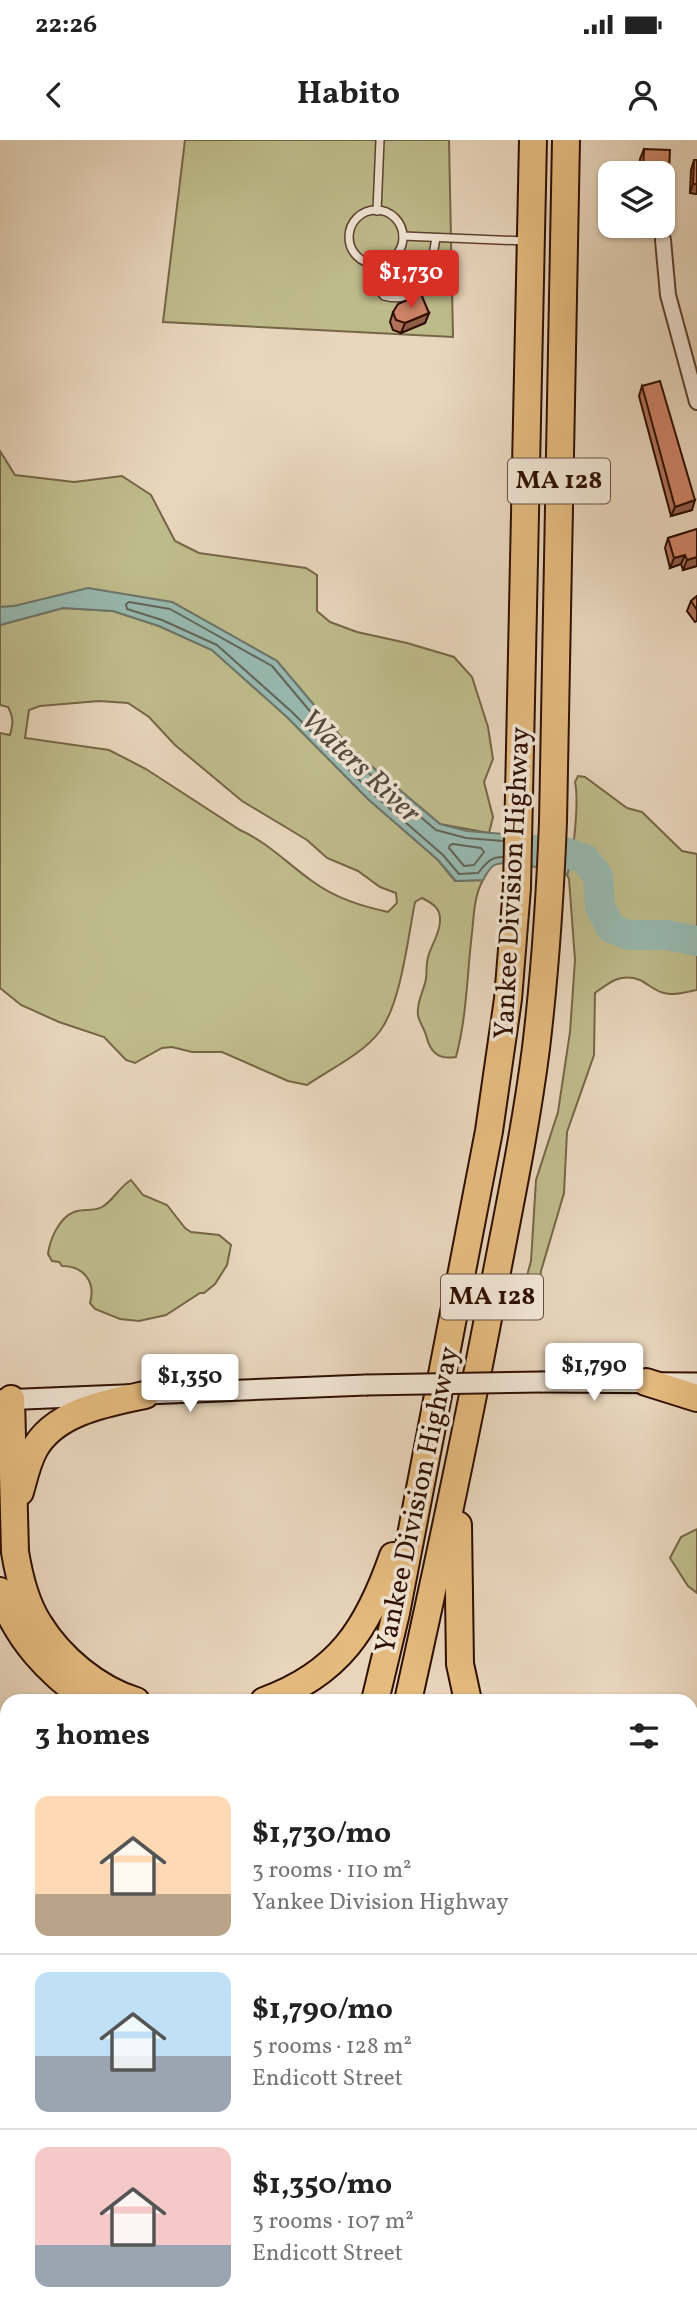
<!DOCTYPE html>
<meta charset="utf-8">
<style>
body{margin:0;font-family:Vollkorn,serif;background:#f2f2f2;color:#222;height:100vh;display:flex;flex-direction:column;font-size:26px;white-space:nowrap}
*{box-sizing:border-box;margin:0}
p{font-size:23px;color:#767676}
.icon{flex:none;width:38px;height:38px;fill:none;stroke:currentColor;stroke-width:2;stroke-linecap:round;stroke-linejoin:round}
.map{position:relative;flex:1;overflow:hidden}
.drawer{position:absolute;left:0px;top:1554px;width:698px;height:625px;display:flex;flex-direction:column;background:#fff;border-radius:21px 21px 0 0;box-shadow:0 2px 5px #0004}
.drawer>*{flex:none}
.tools{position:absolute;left:598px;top:21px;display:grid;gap:14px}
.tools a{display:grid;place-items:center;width:77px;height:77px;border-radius:14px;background:#fff;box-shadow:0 2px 5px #0004;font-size:35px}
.price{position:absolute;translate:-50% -60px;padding:0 16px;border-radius:7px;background:#fff;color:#222;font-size:23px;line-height:46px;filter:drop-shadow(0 2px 4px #0008)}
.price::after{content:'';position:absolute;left:50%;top:42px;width:21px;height:16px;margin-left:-10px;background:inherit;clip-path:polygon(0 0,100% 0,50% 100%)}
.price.on{background:#d93025;color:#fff}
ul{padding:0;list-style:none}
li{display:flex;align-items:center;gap:21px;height:175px;padding:0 35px}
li+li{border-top:2px solid #e0e0e0}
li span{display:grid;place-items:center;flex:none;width:196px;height:140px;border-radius:14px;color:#555}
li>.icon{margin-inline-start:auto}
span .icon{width:84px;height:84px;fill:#fffc;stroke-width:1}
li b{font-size:30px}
h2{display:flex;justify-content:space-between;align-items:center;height:84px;padding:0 35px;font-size:30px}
.status{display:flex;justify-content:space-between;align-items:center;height:49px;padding:0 35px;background:#fff;direction:ltr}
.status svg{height:19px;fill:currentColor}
header{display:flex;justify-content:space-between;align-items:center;height:91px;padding:0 35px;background:#fff;font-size:32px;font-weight:700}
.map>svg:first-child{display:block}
</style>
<div class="status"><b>22:26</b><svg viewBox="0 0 49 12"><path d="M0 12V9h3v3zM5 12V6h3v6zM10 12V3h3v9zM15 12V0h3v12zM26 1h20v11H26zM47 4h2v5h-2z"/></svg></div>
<header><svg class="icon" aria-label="back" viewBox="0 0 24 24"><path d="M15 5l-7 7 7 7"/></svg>Habito<svg class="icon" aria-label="person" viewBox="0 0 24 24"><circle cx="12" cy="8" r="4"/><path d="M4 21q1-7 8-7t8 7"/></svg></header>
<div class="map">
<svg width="697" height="2178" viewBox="0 0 697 2178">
<rect width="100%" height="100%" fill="#e8d5bb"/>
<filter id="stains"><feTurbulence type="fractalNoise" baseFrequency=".00286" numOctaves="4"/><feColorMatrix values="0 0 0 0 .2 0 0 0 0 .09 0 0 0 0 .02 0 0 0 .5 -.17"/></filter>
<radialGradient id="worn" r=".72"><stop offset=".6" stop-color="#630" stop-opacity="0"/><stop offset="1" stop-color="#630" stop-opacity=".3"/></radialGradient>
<g fill="#bebb8b" stroke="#766546" stroke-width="2" fill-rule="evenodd">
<polygon points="185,0 449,0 453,197 163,182"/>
<polygon points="0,311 15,335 74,342 122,336 151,355 175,401 199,413 306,428 317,435 317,471 330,482 357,492 407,503 454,517 472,537 488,587 493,619 484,642 493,677 489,693 440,684 351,609 277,521 172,462 0,467"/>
<path d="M63,468L113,471L159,486L212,510L287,577L368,659L438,720L455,741L483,740C474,756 474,775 472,793C467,834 467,876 456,917C438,920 430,912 426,895C424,888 419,882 418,875C416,863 424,850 426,839C427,831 426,824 428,817C431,805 440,794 440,781C441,768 432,763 422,758L415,762C408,797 401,863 380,891C363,914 330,929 307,945L288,941L222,912H192L172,907L162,908L135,923L126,920L104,897L59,882L21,865L0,848V593L10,595C13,584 14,578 8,567L0,565V485ZM99,561L128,563L149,577L175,605L242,661L307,700L327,718L358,731L380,747L396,753L397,763L388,772C361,766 335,758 312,741C288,724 267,702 240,690L146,629L109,610L25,598L29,570L40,566Z"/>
<path d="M578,636L585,637L627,668L642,672L682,711L697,714V850C686,852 675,856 664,853C655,851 648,844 640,840C620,833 610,842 595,853L594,915L567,992L564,1053L541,1131L536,1171L527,1178L520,1171V1161L531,1121L536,1040L558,972L570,892L575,820L569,739L567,735C574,715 579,661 575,642Z"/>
<path d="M131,1040L143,1055L167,1065L185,1088L191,1092L219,1095L231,1105L227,1125L215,1144L204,1153H200L166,1175L139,1181L120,1179L95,1169L90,1163C96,1142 84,1126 62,1126L59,1122L52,1121L48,1114C50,1099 59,1078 74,1072C83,1068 93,1072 102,1067C114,1060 119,1047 131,1040Z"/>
<polygon points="697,1389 697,1453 688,1446 670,1418 681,1397"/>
</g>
<path fill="#97b9b0" stroke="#6d756a" stroke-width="2" d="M88,448L172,462L277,521L351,609L440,684L467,691L574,700L571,722L567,735C552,731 506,717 493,726C489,729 486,735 483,740L456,741L438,720L368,659L287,577L212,510L159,486L113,471L63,468L0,485V467L14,466Z"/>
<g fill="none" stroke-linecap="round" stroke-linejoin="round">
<g stroke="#636458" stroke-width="2">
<polygon points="453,704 481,708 484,712 474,725 464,726 449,708 450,705"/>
<path d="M503,717C489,717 486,724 478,733L459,734L443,715L373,654L292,572L217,505L162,480L127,469L126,464L129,462L170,469L272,526L346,614L436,690L466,698L503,701"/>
</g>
<polyline stroke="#97b9b0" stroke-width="30" points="533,710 564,712 585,719 598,736 600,767 611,788 628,795 667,795 697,801"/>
<defs>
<g id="service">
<circle cx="376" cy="97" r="27"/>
<polyline points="377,71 380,0"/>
<polyline points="403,96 525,101"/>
<path d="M373,124L378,149L384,156C399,160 413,157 427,149L436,98"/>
</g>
<g id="minor">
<polyline points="663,100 668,155 697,262"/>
<polyline points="691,1769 697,1769"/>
<polyline points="269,2178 274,2172"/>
</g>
<g id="secondary">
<polyline points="542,1242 697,1243"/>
<polyline points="0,1260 366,1245"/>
</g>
<g id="motorway">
<polyline points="646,1242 697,1258"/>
<path d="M11,1259L15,1412C19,1436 25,1463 39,1484C60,1518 97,1549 136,1561"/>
<path d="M20,1352C24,1338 27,1323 34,1310C54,1272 107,1263 145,1255"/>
<polyline points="458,1385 460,1524 468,1561"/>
<path d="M0,1451C17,1499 48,1532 89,1561"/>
<path d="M264,1561C339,1534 368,1488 393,1416"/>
<polyline points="375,1561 396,1473 489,991 508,859 517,748 533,0"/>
<path d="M408,1561C437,1430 465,1300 490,1168C506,1082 525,995 536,908C545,833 550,757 553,682L566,0"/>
<polyline points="691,1660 697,1657"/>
<polyline points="691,1681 697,1678"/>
<polyline points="65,2178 70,2172"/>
<polyline points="107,2178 112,2172"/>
</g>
</defs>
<use href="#service" stroke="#5d402f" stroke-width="10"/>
<use href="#minor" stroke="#5d402f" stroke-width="18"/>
<use href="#secondary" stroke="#2f0f00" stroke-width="23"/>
<use href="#motorway" stroke="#2f0f00" stroke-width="30"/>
<use href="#service" stroke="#f0e4d3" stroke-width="7"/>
<use href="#minor" stroke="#f0e4d3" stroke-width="14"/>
<use href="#secondary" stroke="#f0e4d3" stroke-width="19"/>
<use href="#motorway" stroke="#e4ba7e" stroke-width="26"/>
<defs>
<polyline id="secondary-bridge" points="366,1245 542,1242"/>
</defs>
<use href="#secondary-bridge" stroke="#2f0f00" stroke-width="23" stroke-linecap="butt"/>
<use href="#secondary-bridge" stroke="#f0e4d3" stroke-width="19"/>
</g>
<g fill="#af7158" stroke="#2f0f00" stroke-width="2">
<polygon points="644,9 669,30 665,40 663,33 640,33 640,19"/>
<polygon points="694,20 697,20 697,54 690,53 691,30"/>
<polygon points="393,172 429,173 425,183 401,193 393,190 390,182"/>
<polygon points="642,246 692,370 671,376 639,256"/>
<polygon points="697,389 697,426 683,430 681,424 670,428 665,408 668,398"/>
<polygon points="697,456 697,481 695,482 687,471 691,461"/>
<polygon points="7,1726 7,1760 0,1747 0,1737 3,1729"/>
</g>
<g fill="#8f5c47" stroke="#2f0f00" stroke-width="2">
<polygon points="643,29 669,30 665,40 663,40 663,33 641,33"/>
<polygon points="693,44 697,44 697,54 690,53"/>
<polygon points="429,173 425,183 401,193 405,183"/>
<polygon points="695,360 692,370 671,376 675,367"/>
<polygon points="685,415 681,424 670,428 674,418"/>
<polygon points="697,417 697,426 683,430 687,420"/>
<polygon points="7,1978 7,1993 0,1997 0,1982"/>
<polygon points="7,2033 7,2043 0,2051 0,2041"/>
</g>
<g fill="#cc8366" stroke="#2f0f00" stroke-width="2">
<polygon points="644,9 670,10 669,30 643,29"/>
<polygon points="694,20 697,20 697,44 693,44"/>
<polygon points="421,154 429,173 405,183 396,180 393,172 398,164"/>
<polygon points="660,241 695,360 675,367 642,246"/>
<polygon points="697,389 697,417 687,420 685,415 674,418 668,398"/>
<polygon points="697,456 697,470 691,461"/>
<polygon points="7,1726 7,1736 3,1729"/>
<polygon points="0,1770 7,1773 7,1978 0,1982"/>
<polygon points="0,2001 7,2013 7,2033 0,2041"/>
</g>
<g text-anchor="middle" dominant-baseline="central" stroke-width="7" stroke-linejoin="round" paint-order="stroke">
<g fill="#f0e4d3" stroke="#694f3f" stroke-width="2">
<rect x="508" y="318.5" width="102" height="45" rx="5"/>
<rect x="441" y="1134.5" width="102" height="45" rx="5"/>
</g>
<g font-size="26" font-weight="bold" fill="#2f0f00">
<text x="559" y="341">MA 128</text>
<text x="492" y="1157">MA 128</text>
</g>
<g font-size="28" fill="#2f0f00" stroke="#f0e4d3">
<text transform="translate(513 743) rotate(-87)">Yankee Division Highway</text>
<text transform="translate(418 1360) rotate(-78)">Yankee Division Highway</text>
</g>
<g font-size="30" font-style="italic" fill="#534a3e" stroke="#f0e4d3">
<text transform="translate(360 627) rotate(43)">Waters River</text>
</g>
</g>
<rect width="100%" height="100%" filter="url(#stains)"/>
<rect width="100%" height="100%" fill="url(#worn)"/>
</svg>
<div class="tools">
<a><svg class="icon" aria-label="layers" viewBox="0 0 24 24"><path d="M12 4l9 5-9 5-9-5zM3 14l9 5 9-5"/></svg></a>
</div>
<b class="price on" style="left:411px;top:170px">$1,730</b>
<b class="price" style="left:594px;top:1263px">$1,790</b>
<b class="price" style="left:190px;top:1274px">$1,350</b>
<section class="drawer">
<h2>3 homes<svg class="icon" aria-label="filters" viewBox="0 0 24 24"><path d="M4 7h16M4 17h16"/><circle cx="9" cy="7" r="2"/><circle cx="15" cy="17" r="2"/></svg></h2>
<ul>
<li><span style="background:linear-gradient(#ffd9b3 70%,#b9a48a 0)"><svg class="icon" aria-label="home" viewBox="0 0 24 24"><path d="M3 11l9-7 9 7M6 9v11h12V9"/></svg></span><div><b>$1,730/mo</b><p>3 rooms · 110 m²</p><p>Yankee Division Highway</p></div></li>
<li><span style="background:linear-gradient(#bfe0f5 60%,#9aa5b1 0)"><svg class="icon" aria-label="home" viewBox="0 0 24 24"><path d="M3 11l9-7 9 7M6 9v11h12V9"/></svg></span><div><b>$1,790/mo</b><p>5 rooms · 128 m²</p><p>Endicott Street</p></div></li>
<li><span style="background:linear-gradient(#f6c9c9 70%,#9aa5b1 0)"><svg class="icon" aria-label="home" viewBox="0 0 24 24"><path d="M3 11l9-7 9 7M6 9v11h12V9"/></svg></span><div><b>$1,350/mo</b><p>3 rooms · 107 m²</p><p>Endicott Street</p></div></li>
</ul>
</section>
</div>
